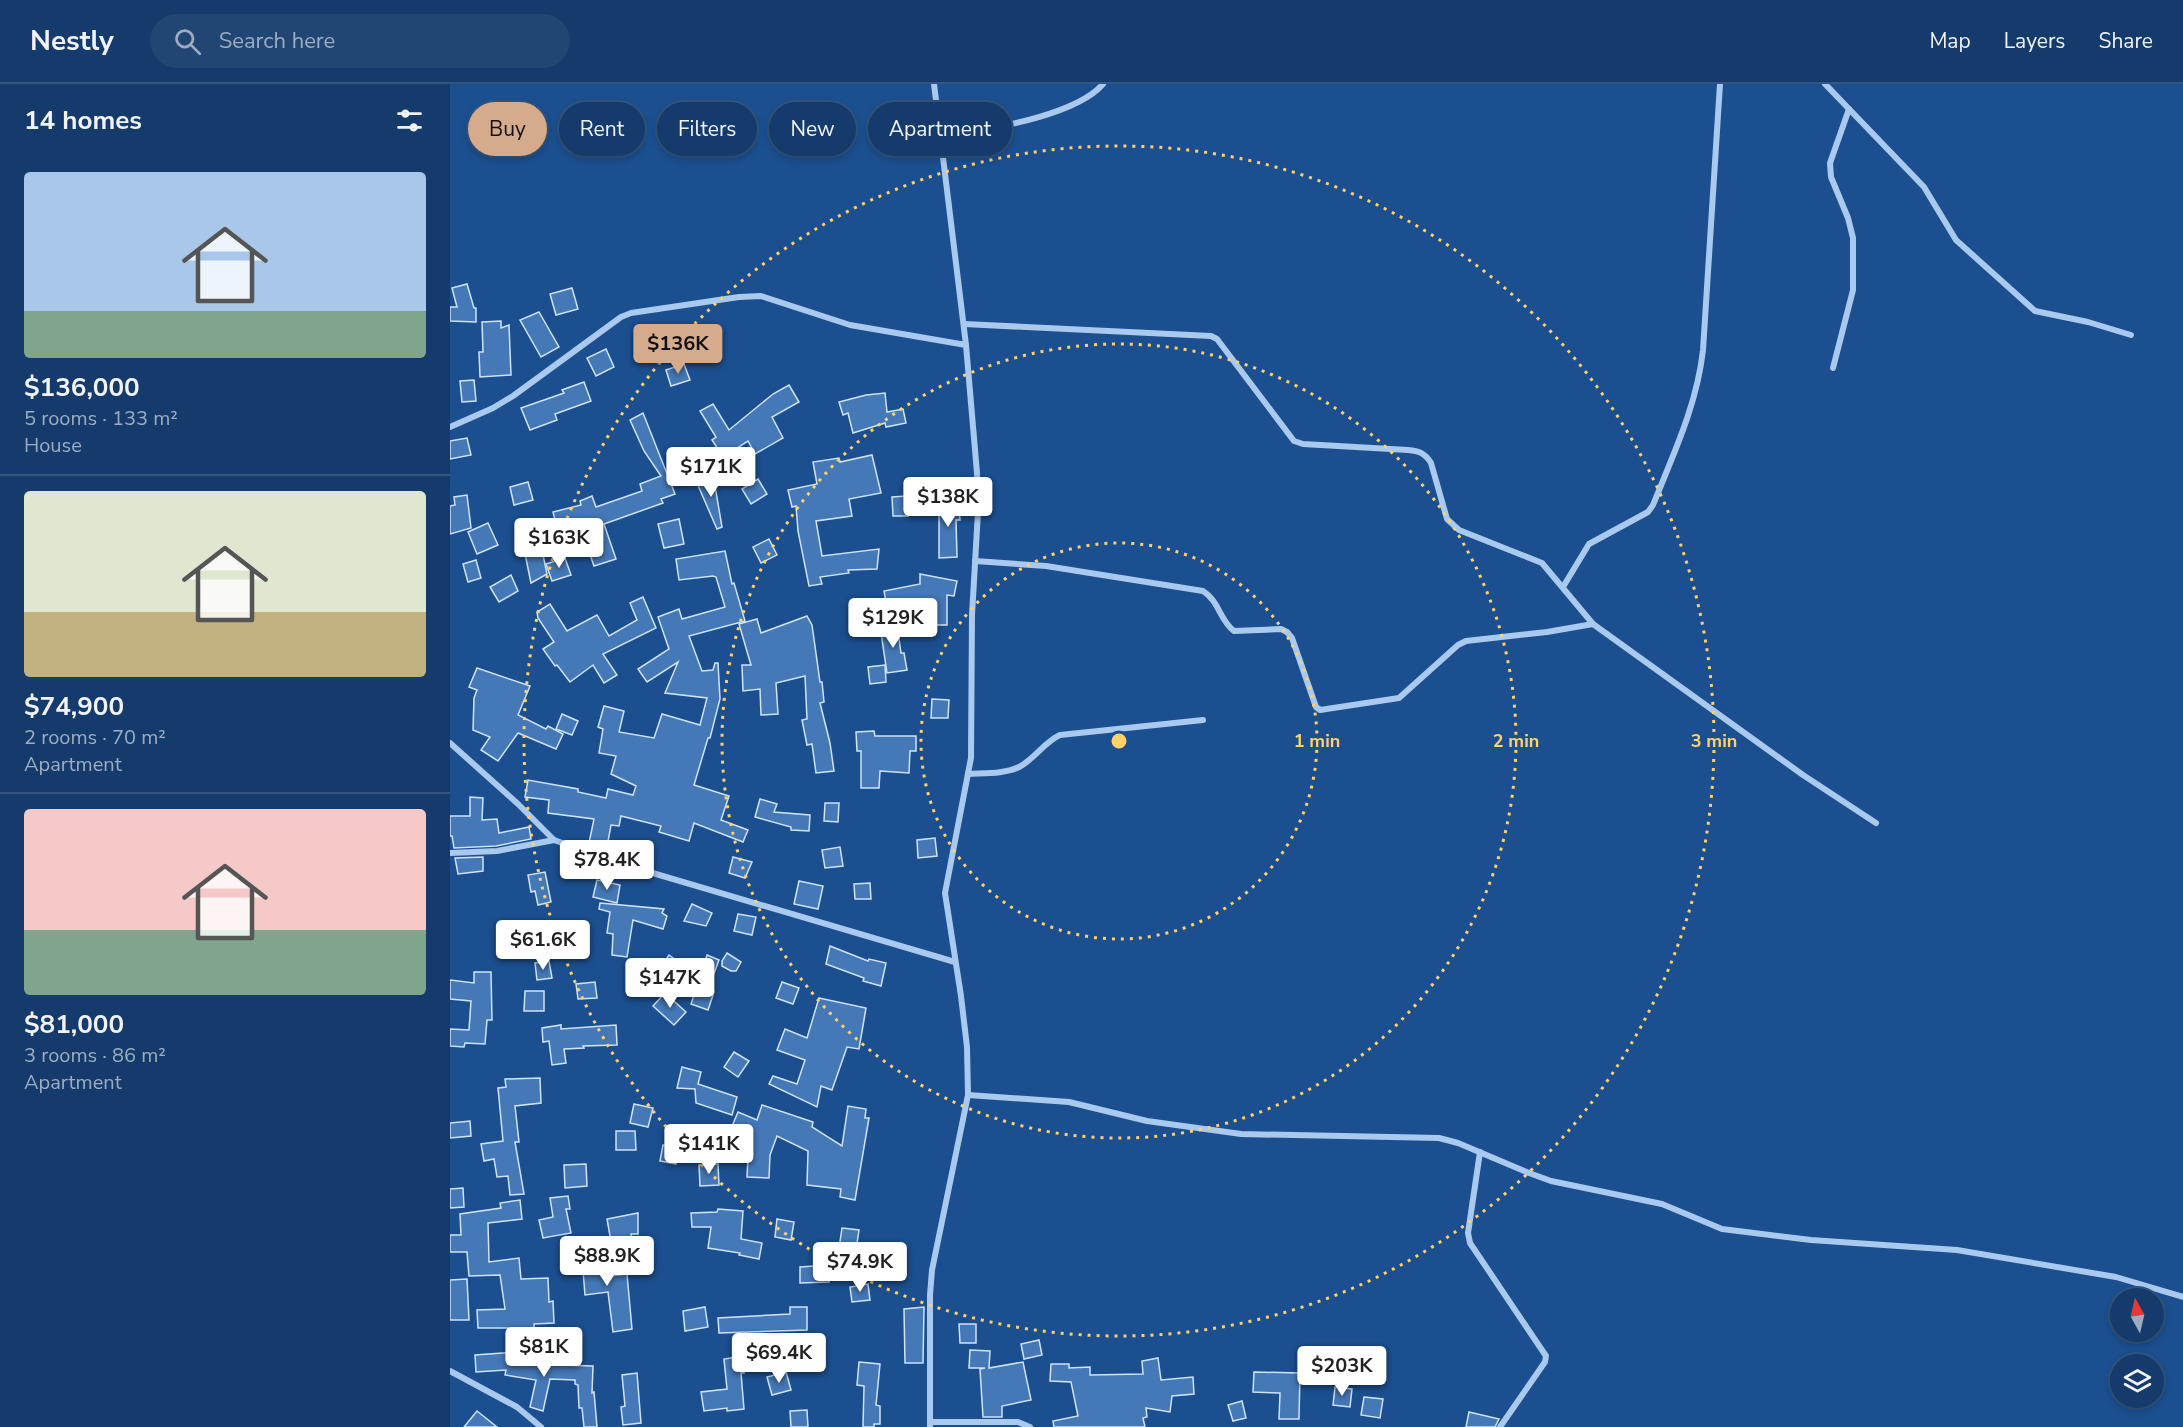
<!DOCTYPE html>
<meta charset="utf-8">
<style>
body{margin:0;font-family:"Nunito Sans",sans-serif;background:#214673;color:#f1f3f6;height:100vh;display:flex;flex-direction:column;font-size:22px;white-space:nowrap}
*{box-sizing:border-box;margin:0}
p{font-size:20px;color:#9dadc1}
.icon{flex:none;width:33px;height:33px;fill:none;stroke:currentColor;stroke-width:2;stroke-linecap:round;stroke-linejoin:round}
.map{position:relative;flex:1;overflow:hidden}
.sheet{display:flex;flex-direction:column;background:#143b6b;width:450px}
.sheet>*{flex:none}
.banner{position:absolute;left:18px;top:18px;width:570px;height:54px;display:flex;gap:12px}
.needle{width:39px;rotate:352deg}
.fabs{position:absolute;left:1660px;top:1204px;display:grid;gap:12px}
.fabs a{display:grid;place-items:center;width:54px;height:54px;border-radius:50%;background:#143b6b;box-shadow:0 3px 9px #0003,0 0 0 2px #33557e;font-size:30px}
.price{position:absolute;translate:-50% -51px;padding:0 14px;border-radius:6px;background:#fff;color:#222;font-size:20px;line-height:39px;filter:drop-shadow(0 2px 3px #0008)}
.price::after{content:'';position:absolute;left:50%;top:36px;width:18px;height:14px;margin-left:-9px;background:inherit;clip-path:polygon(0 0,100% 0,50% 100%)}
.price.selected{background:#d6ab8b;color:#111}
ul{padding:0;list-style:none}
li{display:grid;align-content:center;gap:12px;height:318px;padding:0 24px}
li+li{border-top:2px solid #33557e}
li span{display:grid;place-items:center;height:186px;border-radius:6px;color:#555}
li>.icon{margin-inline-start:auto}
span .icon{width:108px;height:108px;fill:#fffc;stroke-width:1}
li b{font-size:26px}
h2{display:flex;justify-content:space-between;align-items:center;height:72px;padding:0 24px;font-size:26px}
.tag{padding:0 21px;border-radius:27px;background:#143b6b;box-shadow:0 3px 9px #0003,0 0 0 2px #33557e;font-size:21px;line-height:54px}
.tag.selected{background:#d6ab8b;color:#111}
header{display:flex;align-items:center;gap:36px;box-sizing:border-box;height:84px;padding:0 30px;background:#143b6b;border-bottom:2px solid #33557e}
header strong{font-size:28px}
nav{display:flex;gap:33px;margin-inline-start:auto;font-size:21px}
.search{width:420px;height:54px;background:#214673;display:flex;align-items:center;gap:15px;box-sizing:border-box;padding:0 21px;border-radius:33px;color:#9dadc1;font-size:22px}
main{display:flex;flex:1;min-height:0}
.map>svg:first-child{display:block}
</style>
<header>
<strong>Nestly</strong>
<div class="search"><svg class="icon" aria-label="search" viewBox="0 0 24 24"><circle cx="10" cy="10" r="6"/><path d="M15 15l6 6"/></svg>Search here</div>
<nav><a>Map</a><a>Layers</a><a>Share</a></nav>
</header>
<main>
<section class="sheet">
<h2>14 homes<svg class="icon" aria-label="filters" viewBox="0 0 24 24"><path d="M4 7h16M4 17h16"/><circle cx="9" cy="7" r="2"/><circle cx="15" cy="17" r="2"/></svg></h2>
<ul>
<li><span style="background:linear-gradient(#a9c7e8 75%,#7fa58c 0)"><svg class="icon" aria-label="home" viewBox="0 0 24 24"><path d="M3 11l9-7 9 7M6 9v11h12V9"/></svg></span><div><b>$136,000</b><p>5 rooms · 133 m²</p><p>House</p></div></li>
<li><span style="background:linear-gradient(#dfe7d0 65%,#c2b280 0)"><svg class="icon" aria-label="home" viewBox="0 0 24 24"><path d="M3 11l9-7 9 7M6 9v11h12V9"/></svg></span><div><b>$74,900</b><p>2 rooms · 70 m²</p><p>Apartment</p></div></li>
<li><span style="background:linear-gradient(#f6c9c9 65%,#7fa58c 0)"><svg class="icon" aria-label="home" viewBox="0 0 24 24"><path d="M3 11l9-7 9 7M6 9v11h12V9"/></svg></span><div><b>$81,000</b><p>3 rooms · 86 m²</p><p>Apartment</p></div></li>
</ul>
</section>
<div class="map">
<svg width="1733" height="1343" viewBox="0 0 1733 1343">
<rect width="100%" height="100%" fill="#1b4f8f"/>
<g fill="#4478b7" stroke="#cfe3fa" stroke-width="1.5">
<polygon points="17,200 24,224 26,224 26,238 0,237 0,223 7,223 2,204"/>
<polygon points="122,204 128,225 106,231 100,210"/>
<polygon points="89,228 109,263 91,273 70,236"/>
<polygon points="51,237 51,244 59,241 61,291 30,293 29,268 33,268 32,238"/>
<polygon points="156,265 164,283 146,292 137,274"/>
<polygon points="234,280 240,296 221,302 216,286"/>
<polygon points="24,296 26,317 12,318 10,297"/>
<polygon points="134,298 141,317 105,330 107,336 80,346 71,324 114,309 112,306"/>
<polygon points="339,301 349,318 322,333 333,354 305,370 298,357 273,373 262,356 266,353 250,327 263,320 279,346 323,310"/>
<polygon points="435,309 437,328 453,325 456,339 436,343 435,339 403,349 398,329 393,331 389,318 416,311"/>
<polygon points="193,329 225,410 211,415 213,419 154,440 166,475 144,482 137,462 143,460 136,437 107,444 103,428 131,421 130,417 142,412 146,423 192,407 190,400 211,392 194,367 180,336"/>
<polygon points="17,354 21,371 0,375 0,357"/>
<polygon points="422,371 431,409 399,415 402,432 366,437 372,472 429,465 427,485 398,486 399,489 370,493 372,500 359,502 348,447 346,422 342,423 338,406 367,400 363,378 389,374 390,378"/>
<polygon points="263,390 272,443 267,445 246,397"/>
<polygon points="308,395 317,410 301,420 292,405"/>
<polygon points="78,398 83,416 64,421 60,403"/>
<polygon points="17,411 21,444 0,450 0,422 5,421 4,413"/>
<polygon points="456,412 458,432 443,432 442,413"/>
<polygon points="489,416 509,416 510,436 506,436 507,473 489,474"/>
<polygon points="229,435 234,460 214,464 208,440"/>
<polygon points="38,439 48,461 27,470 18,448"/>
<polygon points="88,446 97,490 81,499 71,450"/>
<polygon points="319,455 327,471 311,479 303,463"/>
<polygon points="275,467 282,500 284,499 295,537 239,552 252,587 263,586 265,579 268,579 270,615 260,654 258,654 244,701 279,712 271,736 298,746 293,758 244,739 239,757 209,748 211,742 171,732 169,742 161,741 157,763 139,759 144,735 98,729 99,716 75,713 78,696 128,705 128,708 156,714 158,705 183,711 186,702 161,690 166,672 149,669 153,645 148,643 154,622 174,627 169,648 204,654 212,630 250,641 257,614 215,609 228,578 197,598 188,585 219,565 208,533 229,525 232,535 275,523 266,493 263,492 229,496 226,475"/>
<polygon points="115,474 121,491 102,497 96,480"/>
<polygon points="26,476 31,494 18,498 13,480"/>
<polygon points="470,490 507,497 504,512 497,511 497,541 478,541 478,523 437,523 434,507 470,500"/>
<polygon points="61,491 68,507 49,518 40,503"/>
<polygon points="193,513 206,544 153,570 167,591 154,599 143,581 120,598 107,581 105,582 93,565 104,558 88,534 87,528 100,520 117,547 147,531 159,552 187,536 180,519"/>
<polygon points="357,532 362,541 370,598 372,598 374,618 370,619 380,659 384,687 366,689 362,660 357,661 352,636 357,635 355,592 326,599 328,630 311,631 310,605 293,607 292,581 301,581 289,540 307,535 311,549"/>
<polygon points="447,540 451,569 454,569 457,586 437,589 430,542"/>
<polygon points="435,581 436,598 420,600 418,583"/>
<polygon points="27,584 80,602 68,631 96,645 98,642 113,650 106,665 68,649 48,677 31,666 40,653 23,646 24,614 27,606 19,603"/>
<polygon points="482,615 499,616 498,634 481,634"/>
<polygon points="112,630 128,637 122,651 106,645"/>
<polygon points="424,647 425,652 466,652 466,667 460,667 459,689 430,687 429,704 411,704 411,667 407,667 406,648"/>
<polygon points="20,713 33,714 32,736 47,735 49,749 79,743 81,755 46,762 4,764 2,752 0,752 0,732 20,732"/>
<polygon points="310,715 327,720 324,728 360,731 359,747 341,746 341,743 305,733"/>
<polygon points="375,719 389,719 388,738 374,737"/>
<polygon points="485,754 487,772 468,774 467,756"/>
<polygon points="390,763 393,782 375,784 372,766"/>
<polygon points="119,769 133,772 131,785 117,783"/>
<polygon points="33,773 33,787 8,790 5,774"/>
<polygon points="283,773 302,778 295,794 279,789"/>
<polygon points="95,788 101,818 88,821 85,807 81,808 78,791"/>
<polygon points="147,796 170,801 167,819 143,813"/>
<polygon points="349,797 373,802 368,825 344,820"/>
<polygon points="420,799 421,815 405,815 404,800"/>
<polygon points="150,819 214,825 212,829 217,832 213,845 183,836 177,873 162,871 163,850 157,849 160,828 149,825"/>
<polygon points="242,820 262,829 256,842 234,837"/>
<polygon points="288,830 306,833 302,851 284,847"/>
<polygon points="106,843 110,861 94,865 90,847"/>
<polygon points="380,862 418,877 419,875 436,879 431,902 413,897 414,894 376,880"/>
<polygon points="277,869 291,878 286,887 281,887 272,882 272,877"/>
<polygon points="219,871 233,881 222,896 209,886"/>
<polygon points="257,871 269,876 258,906 264,908 258,926 241,920"/>
<polygon points="99,877 102,894 87,896 85,879"/>
<polygon points="24,888 41,888 42,936 37,936 35,960 15,959 14,963 0,962 0,945 19,946 21,917 0,915 0,896 24,899"/>
<polygon points="145,898 147,914 128,915 126,900"/>
<polygon points="332,898 349,904 343,920 326,914"/>
<polygon points="75,907 94,907 94,927 74,927"/>
<polygon points="215,909 236,928 224,941 203,922"/>
<polygon points="369,914 416,924 409,965 397,963 382,1006 371,1002 367,1023 319,1000 323,992 347,1000 355,976 327,966 335,945 357,954"/>
<polygon points="111,941 111,945 166,941 167,961 133,962 134,964 114,965 116,979 102,981 99,957 93,958 92,944"/>
<polygon points="284,968 299,977 288,993 274,983"/>
<polygon points="232,983 251,988 248,1000 287,1013 282,1031 246,1019 245,1005 227,1004"/>
<polygon points="90,994 91,1019 65,1022 69,1058 65,1058 74,1110 60,1111 58,1092 47,1093 44,1075 34,1077 31,1060 53,1057 48,1004 56,1003 55,995"/>
<polygon points="184,1020 203,1024 198,1043 180,1039"/>
<polygon points="312,1021 363,1038 362,1043 392,1062 398,1022 416,1025 415,1034 419,1034 405,1116 390,1113 391,1105 357,1101 358,1067 327,1052 320,1071 319,1094 297,1093 299,1054 280,1047 288,1028 307,1036"/>
<polygon points="20,1037 21,1052 0,1054 0,1039"/>
<polygon points="166,1047 185,1047 186,1066 166,1066"/>
<polygon points="213,1061 229,1064 226,1080 210,1077"/>
<polygon points="136,1080 137,1102 115,1104 114,1081"/>
<polygon points="268,1080 269,1101 250,1102 249,1081"/>
<polygon points="13,1104 14,1123 0,1124 0,1105"/>
<polygon points="118,1112 120,1125 116,1125 121,1149 93,1154 89,1136 103,1133 100,1114"/>
<polygon points="70,1116 72,1135 38,1139 39,1178 69,1174 71,1195 98,1194 99,1218 103,1217 104,1239 84,1240 84,1244 28,1244 27,1226 55,1225 50,1191 19,1192 17,1168 0,1168 0,1151 11,1151 10,1130 51,1124 50,1119"/>
<polygon points="268,1125 293,1127 291,1155 312,1159 309,1175 289,1171 290,1169 258,1164 261,1143 242,1143 241,1129 267,1128"/>
<polygon points="188,1129 188,1150 181,1150 183,1158 162,1163 157,1135"/>
<polygon points="327,1135 344,1138 341,1156 325,1153"/>
<polygon points="392,1144 409,1146 406,1166 389,1164"/>
<polygon points="151,1160 152,1193 177,1190 182,1245 163,1248 158,1208 135,1211 131,1162"/>
<polygon points="378,1181 379,1198 350,1199 350,1183"/>
<polygon points="17,1195 19,1236 0,1236 0,1196"/>
<polygon points="418,1200 420,1216 402,1218 400,1203"/>
<polygon points="255,1223 258,1243 235,1247 233,1227"/>
<polygon points="340,1223 357,1223 357,1246 269,1249 268,1234 340,1230"/>
<polygon points="474,1223 473,1279 455,1279 454,1225"/>
<polygon points="509,1240 526,1240 526,1259 510,1259"/>
<polygon points="589,1256 592,1271 574,1275 571,1260"/>
<polygon points="363,1265 361,1281 341,1280 342,1267"/>
<polygon points="520,1266 540,1267 539,1284 573,1278 581,1316 552,1322 552,1333 533,1333 530,1285 535,1284 519,1284"/>
<polygon points="83,1267 82,1280 143,1282 142,1309 144,1308 147,1343 134,1343 132,1324 129,1324 128,1301 125,1300 125,1296 100,1295 93,1327 80,1323 86,1296 55,1291 56,1286 26,1288 25,1271"/>
<polygon points="292,1272 294,1289 291,1289 294,1325 277,1327 277,1324 254,1327 251,1308 277,1305 274,1275"/>
<polygon points="708,1274 711,1296 743,1293 744,1310 722,1312 720,1328 696,1324 697,1333 693,1334 695,1343 604,1343 603,1337 628,1332 621,1298 600,1297 601,1280 619,1280 619,1284 640,1283 640,1291 693,1290 692,1277"/>
<polygon points="409,1278 430,1280 426,1321 430,1322 430,1340 424,1340 424,1343 413,1343 414,1302 407,1301"/>
<polygon points="336,1288 341,1306 322,1311 317,1293"/>
<polygon points="804,1288 850,1289 849,1335 829,1335 830,1309 803,1308"/>
<polygon points="187,1289 191,1339 173,1341 171,1323 175,1322 172,1291"/>
<polygon points="885,1303 902,1305 900,1323 883,1321"/>
<polygon points="914,1313 933,1315 930,1334 911,1331"/>
<polygon points="792,1317 796,1334 783,1337 778,1321"/>
<polygon points="357,1326 358,1343 341,1343 340,1327"/>
<polygon points="27,1327 47,1343 14,1343"/>
<polygon points="1019,1328 1049,1335 1045,1343 1016,1343"/>
</g>
<g fill="none" stroke-linecap="round" stroke-linejoin="round">
<g stroke="#a9c9ee" stroke-width="6">
<polyline points="1375,0 1474,103 1506,156 1585,227 1638,238 1681,251"/>
<path d="M490,54C532,46 625,33 653,0"/>
<path d="M514,240L761,252L767,255L844,357L853,360L958,366C969,367 975,369 981,379L997,435L1009,446L1092,479L1143,540L1353,691L1426,739"/>
<polyline points="1383,284 1403,206 1403,154 1398,134 1381,93 1380,79 1399,25"/>
<polyline points="0,343 43,324 63,312 171,233 181,229 289,213 311,212 400,241 516,261"/>
<path d="M525,477L596,482L753,507C769,517 770,537 784,547L831,545L837,548L842,554L866,623L870,626L949,614L1008,561L1016,557L1097,548L1143,540"/>
<path d="M1113,503L1139,460L1198,428L1203,421C1223,371 1247,321 1253,266L1270,0"/>
<polyline points="0,659 68,720 104,756 162,777 505,878"/>
<path d="M518,690C534,689 555,690 569,683C585,675 594,658 610,651L753,636"/>
<polyline points="0,769 47,767 104,756"/>
<polyline points="518,1011 619,1018 697,1037 791,1050 989,1054 1008,1059 1079,1089 1101,1097 1212,1120 1272,1145 1361,1156 1507,1166 1666,1193 1733,1213"/>
<polyline points="1030,1068 1018,1149 1020,1159 1096,1272 1095,1278 1050,1343"/>
<polyline points="0,1287 67,1323 91,1343"/>
<polyline points="480,1338 568,1338 580,1343"/>
<polyline points="480,1343 480,1211 482,1186 518,1011 517,963 511,912 495,809 521,674 522,531 528,428 527,389 516,261 484,0"/>
</g>
</g>
<g fill="none" stroke="#ffd166" stroke-width="3" stroke-dasharray="3 6">
<circle cx="669" cy="657" r="198"/>
<circle cx="669" cy="657" r="397"/>
<circle cx="669" cy="657" r="595"/>
</g>
<circle cx="669" cy="657" r="9" fill="#ffd166" stroke="#1b4f8f" stroke-width="3"/>
<g font-size="18" text-anchor="middle" font-weight="bold" fill="#ffd166" stroke="#1b4f8f" stroke-width="4.5" stroke-linejoin="round" paint-order="stroke">
<text x="867" y="663">1 min</text>
<text x="1066" y="663">2 min</text>
<text x="1264" y="663">3 min</text>
</g>
</svg>
<div class="fabs">
<a><svg class="needle" viewBox="-14 -14 28 28"><path d="M0-13l5 13h-10z" fill="#e53935"/><path d="M0 13l5-13h-10z" fill="#9dadc1"/></svg></a>
<a><svg class="icon" aria-label="layers" viewBox="0 0 24 24"><path d="M12 4l9 5-9 5-9-5zM3 14l9 5 9-5"/></svg></a>
</div>
<b class="price selected" style="left:228px;top:291px">$136K</b>
<b class="price" style="left:261px;top:414px">$171K</b>
<b class="price" style="left:498px;top:444px">$138K</b>
<b class="price" style="left:109px;top:485px">$163K</b>
<b class="price" style="left:443px;top:565px">$129K</b>
<b class="price" style="left:157px;top:807px">$78.4K</b>
<b class="price" style="left:93px;top:887px">$61.6K</b>
<b class="price" style="left:220px;top:925px">$147K</b>
<b class="price" style="left:259px;top:1091px">$141K</b>
<b class="price" style="left:157px;top:1203px">$88.9K</b>
<b class="price" style="left:410px;top:1209px">$74.9K</b>
<b class="price" style="left:94px;top:1294px">$81K</b>
<b class="price" style="left:329px;top:1300px">$69.4K</b>
<b class="price" style="left:892px;top:1313px">$203K</b>
<div class="banner">
<a class="tag selected">Buy</a>
<a class="tag">Rent</a>
<a class="tag">Filters</a>
<a class="tag">New</a>
<a class="tag">Apartment</a>
</div>
</div>
</main>
